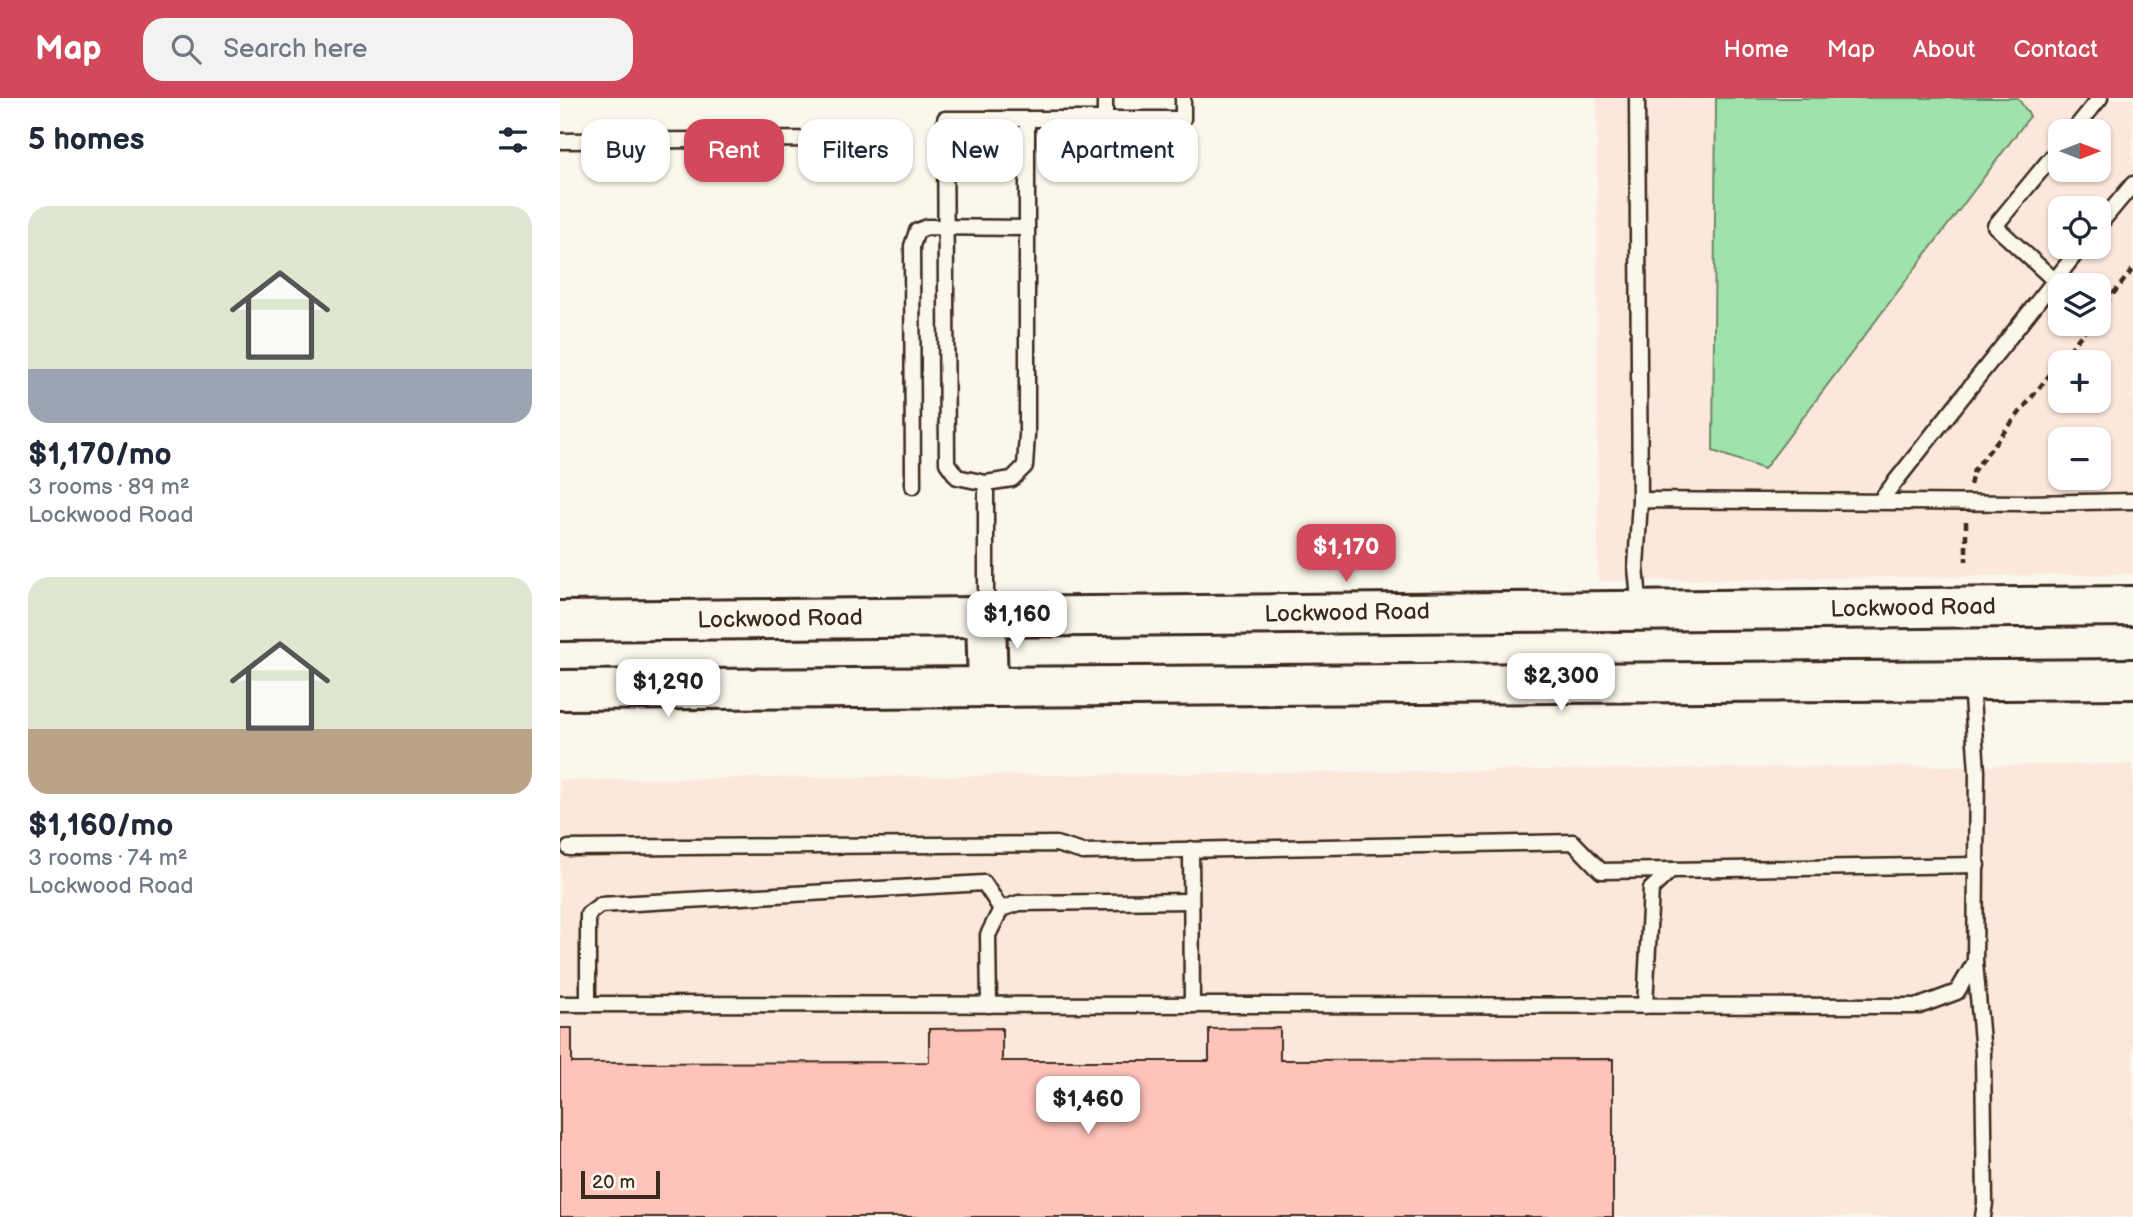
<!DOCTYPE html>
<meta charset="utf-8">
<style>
body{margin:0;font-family:"Balsamiq Sans",sans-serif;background:#f2f2f3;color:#1f2937;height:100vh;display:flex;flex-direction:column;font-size:26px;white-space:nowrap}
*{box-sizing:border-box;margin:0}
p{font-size:23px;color:#747a83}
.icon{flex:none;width:38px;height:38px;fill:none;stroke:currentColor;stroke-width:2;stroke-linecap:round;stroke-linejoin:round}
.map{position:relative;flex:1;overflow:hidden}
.side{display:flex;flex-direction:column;background:#fff;width:560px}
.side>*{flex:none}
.guide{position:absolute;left:21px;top:21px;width:665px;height:63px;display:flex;gap:14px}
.needle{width:46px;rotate:90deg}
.fabs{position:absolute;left:1488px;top:21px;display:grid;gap:14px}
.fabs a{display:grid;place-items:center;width:63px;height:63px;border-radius:14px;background:#fff;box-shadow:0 2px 5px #0004;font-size:35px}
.scale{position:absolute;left:21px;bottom:18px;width:79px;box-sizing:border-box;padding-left:7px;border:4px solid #3b2a1e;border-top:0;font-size:19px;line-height:24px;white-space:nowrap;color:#3b2a1e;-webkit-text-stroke:5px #fbf7ec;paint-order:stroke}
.price{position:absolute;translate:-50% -60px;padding:0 16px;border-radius:14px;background:#fff;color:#222;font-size:23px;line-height:46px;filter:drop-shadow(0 2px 4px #0008)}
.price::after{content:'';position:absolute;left:50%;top:42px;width:21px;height:16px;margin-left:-10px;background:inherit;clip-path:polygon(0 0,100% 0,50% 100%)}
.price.selected{background:#d1495b;color:#fff}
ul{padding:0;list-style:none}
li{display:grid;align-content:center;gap:14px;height:371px;padding:0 28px}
li span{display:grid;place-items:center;height:217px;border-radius:21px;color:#555}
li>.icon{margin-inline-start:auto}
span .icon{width:126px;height:126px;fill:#fffc;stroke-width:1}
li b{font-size:30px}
h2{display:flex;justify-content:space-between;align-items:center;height:84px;padding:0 28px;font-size:30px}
.tag{padding:0 24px;border-radius:21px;background:#fff;box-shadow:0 2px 5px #0004;font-size:24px;line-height:63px}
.tag.selected{background:#d1495b;color:#fff}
header{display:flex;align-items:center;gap:42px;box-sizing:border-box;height:98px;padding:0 35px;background:#d1495b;color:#fff}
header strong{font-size:33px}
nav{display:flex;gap:38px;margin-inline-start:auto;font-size:24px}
.search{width:490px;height:63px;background:#f2f2f3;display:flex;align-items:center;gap:18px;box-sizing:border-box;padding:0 24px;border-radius:21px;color:#747a83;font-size:26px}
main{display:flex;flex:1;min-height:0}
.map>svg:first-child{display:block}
</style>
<header>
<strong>Map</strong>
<div class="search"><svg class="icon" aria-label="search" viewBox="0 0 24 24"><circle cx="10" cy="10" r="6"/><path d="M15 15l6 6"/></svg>Search here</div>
<nav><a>Home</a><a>Map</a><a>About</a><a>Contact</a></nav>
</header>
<main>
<section class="side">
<h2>5 homes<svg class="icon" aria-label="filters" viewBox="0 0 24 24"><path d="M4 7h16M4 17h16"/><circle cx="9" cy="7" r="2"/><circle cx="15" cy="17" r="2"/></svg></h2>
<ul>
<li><span style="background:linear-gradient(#dfe7d0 75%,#9aa5b1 0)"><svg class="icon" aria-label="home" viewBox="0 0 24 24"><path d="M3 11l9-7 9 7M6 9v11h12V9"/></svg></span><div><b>$1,170/mo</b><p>3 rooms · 89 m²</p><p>Lockwood Road</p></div></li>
<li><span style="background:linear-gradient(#dfe7d0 70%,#b9a48a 0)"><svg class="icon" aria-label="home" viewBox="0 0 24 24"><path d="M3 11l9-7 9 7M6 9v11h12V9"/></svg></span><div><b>$1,160/mo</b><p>3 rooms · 74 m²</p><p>Lockwood Road</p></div></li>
</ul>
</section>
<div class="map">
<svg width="1573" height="1119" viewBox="0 0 1573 1119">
<rect width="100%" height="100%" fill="#fbf7ec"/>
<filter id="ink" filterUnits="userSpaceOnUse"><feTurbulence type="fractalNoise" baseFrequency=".0143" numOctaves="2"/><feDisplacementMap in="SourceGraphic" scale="14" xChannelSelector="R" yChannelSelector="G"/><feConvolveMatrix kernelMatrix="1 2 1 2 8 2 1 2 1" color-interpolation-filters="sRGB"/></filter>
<g filter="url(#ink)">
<g fill="#fce7dd" fill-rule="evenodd">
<path d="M1037,0H1573V476L1038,483ZM1500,33H1538V72H1500ZM1500,110H1538V149H1500ZM1500,187H1538V226H1500ZM1500,264H1538V303H1500ZM1500,341H1538V380H1500Z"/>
<polygon points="1573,666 1573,1119 0,1119 0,682"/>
</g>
<polygon fill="#a0e2ac" stroke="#6e8665" stroke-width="2" points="1156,0 1458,0 1470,18 1204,371 1153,353"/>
<polygon fill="#ffc3ba" stroke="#3b2a1e" stroke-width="2" points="0,930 12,930 12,965 369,964 369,931 442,930 442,963 649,963 649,931 720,930 720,962 1053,961 1053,1119 0,1119"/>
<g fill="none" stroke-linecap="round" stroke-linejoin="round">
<defs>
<g id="lane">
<polyline points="545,0 545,21"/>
<polyline points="1077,0 1080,402"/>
<polyline points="467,23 467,337 465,368 452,381 426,385 397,379 387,365 385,21 623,21 623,0"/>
<polyline points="1513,33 1540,0"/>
<polyline points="0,43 264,41"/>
<polyline points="1538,128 1573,86"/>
<polyline points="1494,182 1435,128 1500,49"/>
<polyline points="426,385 426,517"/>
<polyline points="353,388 352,148 357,133 367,129 467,130"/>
<polyline points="1320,403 1521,149"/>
<polyline points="1080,513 1076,469 1080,402 1466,405 1573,403"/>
<polyline points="9,750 496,746 523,754 1013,744 1041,773 1111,772"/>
<polyline points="631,751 632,907"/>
<polyline points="1415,864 1423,955 1425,1105 1423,1119"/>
<polyline points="0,906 1359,908 1397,894 1415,864 1417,674 1411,585"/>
<polyline points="28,906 28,816 40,807 424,785 441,811"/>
<polyline points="429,907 428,837 441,811 459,805 631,803"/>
<polyline points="1085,908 1091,791 1111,772 1417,767"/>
</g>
<g id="secondary">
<polyline points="426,519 428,589"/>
<polyline points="0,523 1573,508"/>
<polyline points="0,592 1573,581"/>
</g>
</defs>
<use href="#lane" stroke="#3b2a1e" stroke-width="19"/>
<use href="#secondary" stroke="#3b2a1e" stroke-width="44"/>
<g stroke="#3b2a1e" stroke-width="4.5" stroke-dasharray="7 5" stroke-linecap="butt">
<polyline points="1538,215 1573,171"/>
<polyline points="1410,387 1414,372 1530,226"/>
<polyline points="1406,423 1406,463"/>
</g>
<use href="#lane" stroke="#fbf7ec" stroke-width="14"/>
<use href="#secondary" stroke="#fbf7ec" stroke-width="38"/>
</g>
</g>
<g text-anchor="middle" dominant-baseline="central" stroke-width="7" stroke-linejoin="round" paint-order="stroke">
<g font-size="23" fill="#3b2a1e" stroke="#fbf7ec">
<text transform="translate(1353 510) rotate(-1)">Lockwood Road</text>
<text transform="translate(787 515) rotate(-1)">Lockwood Road</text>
<text transform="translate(220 521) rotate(-1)">Lockwood Road</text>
</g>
</g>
</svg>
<div class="fabs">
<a><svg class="needle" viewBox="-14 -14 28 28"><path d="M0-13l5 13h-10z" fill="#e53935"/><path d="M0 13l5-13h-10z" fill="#747a83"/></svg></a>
<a><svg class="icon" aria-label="locate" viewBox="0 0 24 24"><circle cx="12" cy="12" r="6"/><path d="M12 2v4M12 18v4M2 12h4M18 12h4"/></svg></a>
<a><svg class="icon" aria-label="layers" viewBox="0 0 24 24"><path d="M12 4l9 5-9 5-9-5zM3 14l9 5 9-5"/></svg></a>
<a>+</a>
<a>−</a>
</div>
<div class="scale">20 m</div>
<b class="price selected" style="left:786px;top:486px">$1,170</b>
<b class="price" style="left:457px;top:553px">$1,160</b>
<b class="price" style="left:1001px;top:615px">$2,300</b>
<b class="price" style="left:108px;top:621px">$1,290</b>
<b class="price" style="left:528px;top:1038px">$1,460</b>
<div class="guide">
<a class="tag">Buy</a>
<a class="tag selected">Rent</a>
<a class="tag">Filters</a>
<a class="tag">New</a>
<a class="tag">Apartment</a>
</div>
</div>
</main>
